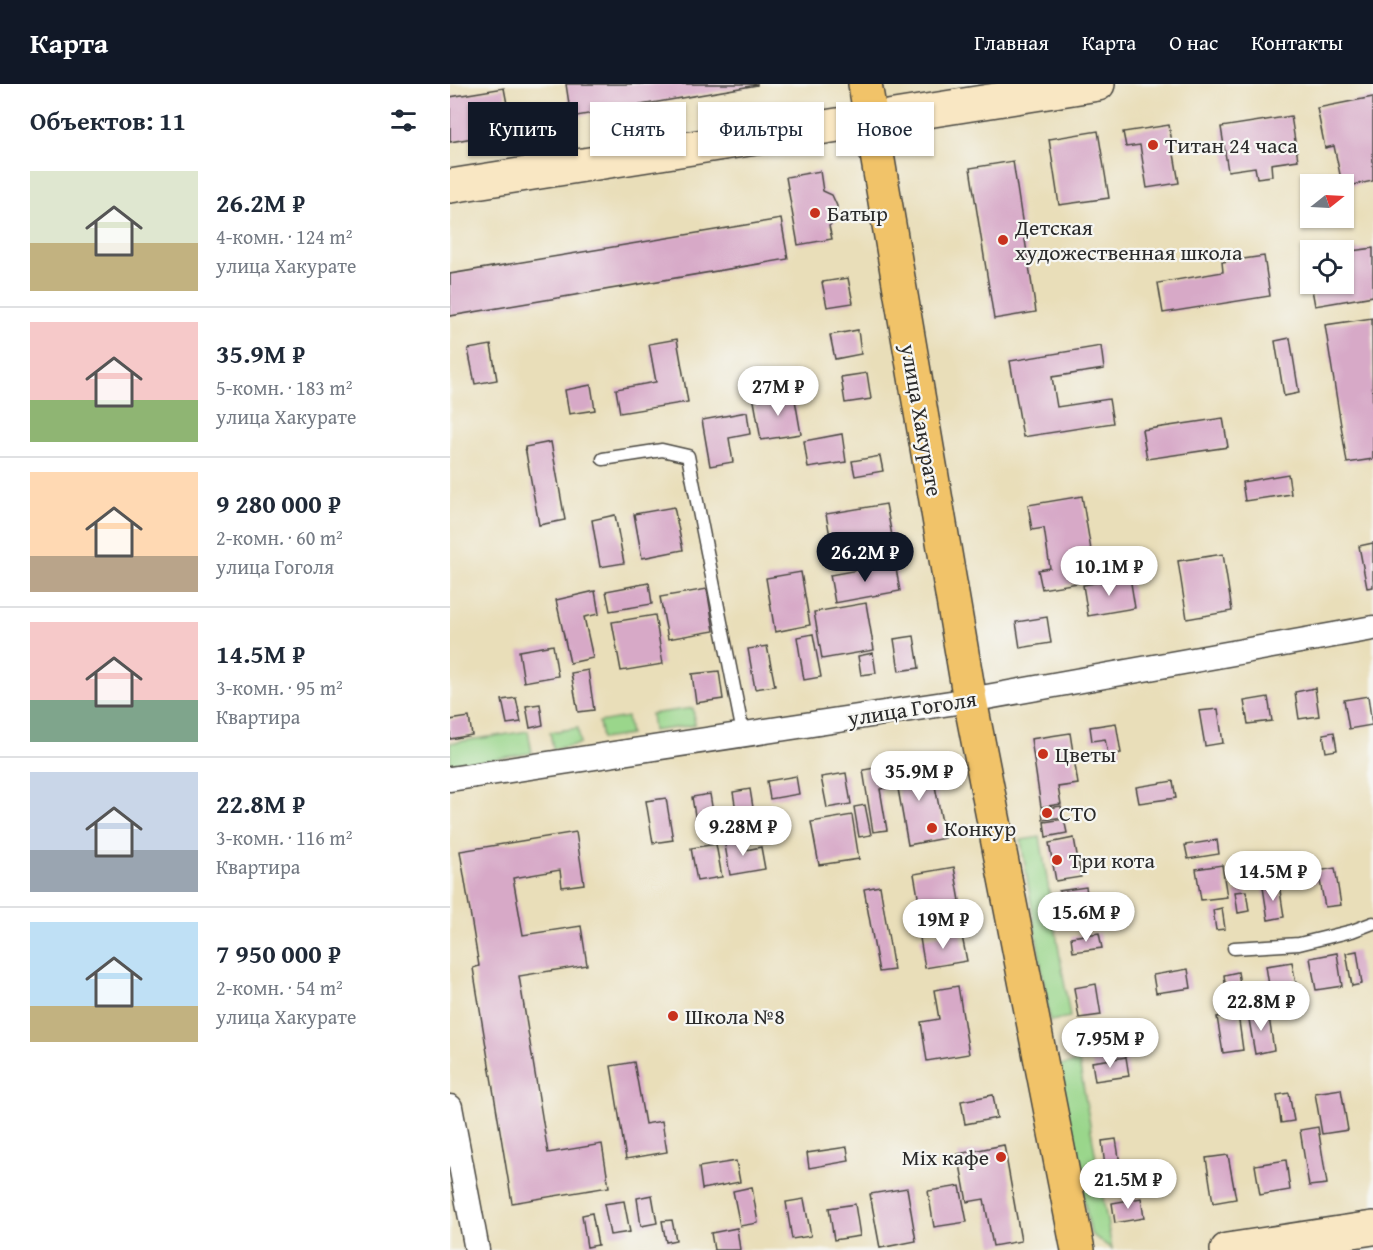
<!DOCTYPE html>
<html lang="ru">
<meta charset="utf-8">
<style>
body{margin:0;font-family:"Gentium Book Plus",serif;background:#f2f2f3;color:#1f2937;height:100vh;display:flex;flex-direction:column;font-size:22px;white-space:nowrap}
*{box-sizing:border-box;margin:0}
p{font-size:20px;color:#747a83}
.icon{flex:none;width:33px;height:33px;fill:none;stroke:currentColor;stroke-width:2;stroke-linecap:round;stroke-linejoin:round}
.map{position:relative;flex:1;overflow:hidden}
.panel{display:flex;flex-direction:column;background:#fff;width:450px}
.panel>*{flex:none}
.top-card{position:absolute;left:18px;top:18px;width:570px;height:54px;display:flex;gap:12px}
.needle{width:39px;rotate:72deg}
.fabs{position:absolute;left:850px;top:90px;display:grid;gap:12px}
.fabs a{display:grid;place-items:center;width:54px;height:54px;border-radius:0px;background:#fff;box-shadow:0 2px 4px #0004;font-size:30px}
.price{position:absolute;translate:-50% -51px;padding:0 14px;border-radius:21px;background:#fff;color:#222;font-size:20px;line-height:39px;filter:drop-shadow(0 2px 3px #0008)}
.price::after{content:'';position:absolute;left:50%;top:36px;width:18px;height:14px;margin-left:-9px;background:inherit;clip-path:polygon(0 0,100% 0,50% 100%)}
.price.active{background:#111827;color:#fff}
ul{padding:0;list-style:none}
li{display:flex;align-items:center;gap:18px;height:150px;padding:0 30px}
li+li{border-top:2px solid #e0e1e3}
li span{display:grid;place-items:center;flex:none;width:168px;height:120px;border-radius:0px;color:#555}
li>.icon{margin-inline-start:auto}
span .icon{width:72px;height:72px;fill:#fffc;stroke-width:1}
li b{font-size:26px}
h2{display:flex;justify-content:space-between;align-items:center;height:72px;padding:0 30px;font-size:26px}
.chip{padding:0 21px;border-radius:0px;background:#fff;box-shadow:0 2px 4px #0004;font-size:21px;line-height:54px}
.chip.active{background:#111827;color:#fff}
header{display:flex;align-items:center;gap:36px;box-sizing:border-box;height:84px;padding:0 30px;background:#111827;color:#fff}
header strong{font-size:28px}
nav{display:flex;gap:33px;margin-inline-start:auto;font-size:21px}
main{display:flex;flex:1;min-height:0}
.map>svg:first-child{display:block}
</style>
<header>
<strong>Карта</strong>
<nav><a>Главная</a><a>Карта</a><a>О нас</a><a>Контакты</a></nav>
</header>
<main>
<section class="panel">
<h2>Объектов: 11<svg class="icon" aria-label="filters" viewBox="0 0 24 24"><path d="M4 7h16M4 17h16"/><circle cx="9" cy="7" r="2"/><circle cx="15" cy="17" r="2"/></svg></h2>
<ul>
<li><span style="background:linear-gradient(#dfe7d0 60%,#c2b280 0)"><svg class="icon" aria-label="home" viewBox="0 0 24 24"><path d="M3 11l9-7 9 7M6 9v11h12V9"/></svg></span><div><b>26.2M ₽</b><p>4-комн. · 124 m²</p><p>улица Хакурате</p></div></li>
<li><span style="background:linear-gradient(#f6c9c9 65%,#8fb573 0)"><svg class="icon" aria-label="home" viewBox="0 0 24 24"><path d="M3 11l9-7 9 7M6 9v11h12V9"/></svg></span><div><b>35.9M ₽</b><p>5-комн. · 183 m²</p><p>улица Хакурате</p></div></li>
<li><span style="background:linear-gradient(#ffd9b3 70%,#b9a48a 0)"><svg class="icon" aria-label="home" viewBox="0 0 24 24"><path d="M3 11l9-7 9 7M6 9v11h12V9"/></svg></span><div><b>9 280 000 ₽</b><p>2-комн. · 60 m²</p><p>улица Гоголя</p></div></li>
<li><span style="background:linear-gradient(#f6c9c9 65%,#7fa58c 0)"><svg class="icon" aria-label="home" viewBox="0 0 24 24"><path d="M3 11l9-7 9 7M6 9v11h12V9"/></svg></span><div><b>14.5M ₽</b><p>3-комн. · 95 m²</p><p>Квартира</p></div></li>
<li><span style="background:linear-gradient(#c9d6e8 65%,#9aa5b1 0)"><svg class="icon" aria-label="home" viewBox="0 0 24 24"><path d="M3 11l9-7 9 7M6 9v11h12V9"/></svg></span><div><b>22.8M ₽</b><p>3-комн. · 116 m²</p><p>Квартира</p></div></li>
<li><span style="background:linear-gradient(#bfe0f5 70%,#c2b280 0)"><svg class="icon" aria-label="home" viewBox="0 0 24 24"><path d="M3 11l9-7 9 7M6 9v11h12V9"/></svg></span><div><b>7 950 000 ₽</b><p>2-комн. · 54 m²</p><p>улица Хакурате</p></div></li>
</ul>
</section>
<div class="map">
<svg width="923" height="1166" viewBox="0 0 923 1166">
<rect width="100%" height="100%" fill="#f6f6f2"/>
<filter id="ink" filterUnits="userSpaceOnUse"><feTurbulence type="fractalNoise" baseFrequency=".0167" numOctaves="2"/><feDisplacementMap in="SourceGraphic" scale="12" xChannelSelector="R" yChannelSelector="G"/><feConvolveMatrix kernelMatrix="1 2 1 2 8 2 1 2 1" color-interpolation-filters="sRGB"/></filter>
<filter id="wash" filterUnits="userSpaceOnUse"><feTurbulence type="fractalNoise" baseFrequency=".008" numOctaves="4" result="noise"/><feDisplacementMap in="SourceGraphic" scale="24" xChannelSelector="R" yChannelSelector="G"/><feGaussianBlur stdDeviation="1.35" result="paint"/><feColorMatrix in="noise" values="0 0 0 0 0 0 0 0 0 0 0 0 0 0 0 0 0 1.4 0 .05"/><feComposite in="paint" operator="in"/></filter>
<g filter="url(#wash)">
<rect width="100%" height="100%" fill="#e9deb9"/>
<g fill="#9ad68b" stroke="#62805b" stroke-width="1.5">
<polygon points="243,624 245,641 203,647 201,630"/>
<polygon points="177,633 180,651 152,655 149,638"/>
<polygon points="128,644 130,660 103,665 100,648"/>
<polygon points="78,647 82,669 0,682 0,659"/>
<polygon points="590,753 620,933 600,937 571,756"/>
<polygon points="629,978 662,1165 641,1150 607,982"/>
</g>
<g id="blocks">
<g fill="#d7a9c7">
<polygon points="116,0 307,0 307,1 121,33"/>
<polygon points="54,4 62,47 0,58 0,13"/>
<polygon points="923,13 923,97 894,103 892,100 884,62 875,64 867,24"/>
<polygon points="841,32 848,76 821,80 822,92 807,94 805,83 778,87 771,43"/>
<polygon points="719,41 729,99 697,104 690,61 676,63 673,48"/>
<polygon points="648,47 659,114 609,121 599,55"/>
<polygon points="563,77 586,228 544,235 520,84"/>
<polygon points="370,87 373,107 382,111 387,122 386,136 379,142 382,155 348,161 336,93"/>
<polygon points="331,135 338,175 0,232 0,190"/>
<polygon points="923,164 923,212 865,222 861,200 894,200 894,168"/>
<polygon points="814,172 820,212 713,229 708,199 773,188 772,178"/>
<polygon points="398,194 403,219 377,223 372,198"/>
<polygon points="922,234 923,375 897,379 875,241"/>
<polygon points="408,246 411,270 385,275 380,251"/>
<polygon points="840,254 849,309 834,312 825,257"/>
<polygon points="227,255 238,318 170,329 166,305 206,298 199,260"/>
<polygon points="41,261 47,296 25,300 18,265"/>
<polygon points="651,262 654,285 602,293 607,323 659,315 663,339 573,353 560,277"/>
<polygon points="417,289 421,315 395,319 391,293"/>
<polygon points="141,301 145,326 119,330 115,306"/>
<polygon points="344,310 351,350 311,356 304,317"/>
<polygon points="297,328 300,350 279,354 283,378 260,382 252,336"/>
<polygon points="773,334 778,363 697,375 692,346"/>
<polygon points="392,350 396,378 358,384 354,357"/>
<polygon points="101,358 115,436 89,441 75,363"/>
<polygon points="430,372 433,387 405,392 402,377"/>
<polygon points="838,390 841,410 795,417 792,398"/>
<polygon points="632,412 646,496 592,505 588,486 600,484 594,444 582,446 578,421"/>
<polygon points="436,420 443,457 383,469 376,430"/>
<polygon points="224,423 233,466 192,474 184,430"/>
<polygon points="165,431 174,479 150,483 142,436"/>
<polygon points="923,459 923,503 917,504 909,462"/>
<polygon points="773,470 782,527 737,535 728,477"/>
<polygon points="445,479 450,507 385,519 380,491"/>
<polygon points="351,488 360,541 325,548 316,494"/>
<polygon points="680,493 685,524 638,532 633,501"/>
<polygon points="199,499 202,520 160,527 156,507"/>
<polygon points="257,505 264,547 218,555 210,513"/>
<polygon points="145,507 149,530 134,533 143,574 120,579 106,516"/>
<polygon points="416,519 424,566 372,575 364,528"/>
<polygon points="205,531 213,580 171,587 162,538"/>
<polygon points="597,533 601,559 570,564 566,538"/>
<polygon points="363,550 371,593 354,596 347,553"/>
<polygon points="464,552 469,584 449,587 444,555"/>
<polygon points="103,561 108,592 74,598 69,567"/>
<polygon points="317,562 325,602 305,605 298,565"/>
<polygon points="423,569 426,589 411,591 408,572"/>
<polygon points="138,586 144,626 128,628 121,589"/>
<polygon points="269,587 273,615 246,619 242,590"/>
<polygon points="865,604 869,632 849,635 845,608"/>
<polygon points="918,612 922,641 899,645 894,616"/>
<polygon points="818,613 822,637 798,640 794,617"/>
<polygon points="66,614 71,638 57,640 52,616"/>
<polygon points="90,620 93,641 80,644 76,622"/>
<polygon points="768,625 773,659 755,662 749,627"/>
<polygon points="19,633 22,651 0,655 0,636"/>
<polygon points="666,639 671,669 658,671 655,655 642,657 640,643"/>
<polygon points="884,648 887,666 876,668 873,650"/>
<polygon points="620,649 628,700 608,703 611,720 591,723 581,655"/>
<polygon points="480,676 495,754 458,761 444,682"/>
<polygon points="436,682 440,703 430,705 437,746 423,748 413,686"/>
<polygon points="396,689 401,720 377,724 371,693"/>
<polygon points="346,692 349,710 320,715 317,697"/>
<polygon points="723,697 726,714 689,719 686,703"/>
<polygon points="300,705 304,730 287,733 283,708"/>
<polygon points="260,710 265,741 247,744 242,713"/>
<polygon points="216,714 223,756 203,759 196,717"/>
<polygon points="415,721 421,751 409,753 404,723"/>
<polygon points="611,722 613,733 593,736 592,725"/>
<polygon points="402,731 409,775 369,781 361,738"/>
<polygon points="614,735 617,749 596,753 594,738"/>
<polygon points="126,748 134,800 112,803 110,786 63,794 73,851 131,842 137,881 69,892 98,1069 152,1060 159,1103 62,1119 23,884 29,882 10,767"/>
<polygon points="293,752 296,766 311,763 315,785 280,791 274,755"/>
<polygon points="624,754 631,793 606,797 599,759"/>
<polygon points="767,756 769,770 738,775 735,761"/>
<polygon points="266,760 272,793 247,797 241,764"/>
<polygon points="772,781 777,813 751,816 746,785"/>
<polygon points="504,783 510,817 470,824 464,790"/>
<polygon points="885,784 891,821 875,823 870,797 845,801 844,791"/>
<polygon points="829,800 834,833 818,836 813,803"/>
<polygon points="430,802 444,886 429,888 414,805"/>
<polygon points="636,803 639,823 612,827 609,807"/>
<polygon points="796,807 799,827 788,829 785,808"/>
<polygon points="772,824 775,845 766,846 763,826"/>
<polygon points="511,847 517,877 475,884 470,854"/>
<polygon points="649,849 652,864 623,868 621,853"/>
<polygon points="907,867 912,900 902,902 896,869"/>
<polygon points="887,869 892,902 866,906 860,874"/>
<polygon points="842,878 849,917 822,921 816,882"/>
<polygon points="738,885 741,904 706,909 703,891"/>
<polygon points="788,888 792,912 777,914 774,891"/>
<polygon points="646,900 651,931 629,934 624,904"/>
<polygon points="508,902 519,970 477,977 471,938 489,935 484,906"/>
<polygon points="818,927 824,966 805,970 798,930"/>
<polygon points="788,930 793,966 773,969 767,933"/>
<polygon points="676,973 679,992 645,997 642,978"/>
<polygon points="184,978 195,1040 212,1037 217,1068 176,1075 161,982"/>
<polygon points="891,1005 898,1046 872,1050 865,1009"/>
<polygon points="839,1009 844,1037 831,1039 827,1011"/>
<polygon points="543,1011 547,1034 515,1040 511,1017"/>
<polygon points="868,1043 877,1100 859,1102 850,1046"/>
<polygon points="666,1055 670,1080 655,1083 652,1057"/>
<polygon points="554,1061 571,1157 543,1162 534,1115 517,1118 508,1070"/>
<polygon points="397,1063 399,1077 359,1084 357,1069"/>
<polygon points="778,1071 786,1115 763,1119 756,1074"/>
<polygon points="836,1076 840,1106 810,1111 805,1081"/>
<polygon points="286,1077 290,1098 252,1105 249,1083"/>
<polygon points="510,1102 517,1138 484,1143 478,1107"/>
<polygon points="302,1103 308,1139 290,1142 283,1107"/>
<polygon points="457,1104 466,1157 430,1164 420,1110"/>
<polygon points="202,1111 207,1139 191,1142 187,1114"/>
<polygon points="691,1114 694,1134 665,1139 662,1119"/>
<polygon points="354,1115 361,1152 342,1155 336,1118"/>
<polygon points="174,1117 180,1148 160,1151 154,1120"/>
<polygon points="405,1120 410,1152 384,1156 379,1124"/>
<polygon points="142,1129 148,1161 137,1163 132,1131"/>
<polygon points="222,1136 226,1156 216,1158 212,1137"/>
<polygon points="287,1144 290,1166 264,1166 261,1149"/>
</g>
</g>
</g>
<g filter="url(#ink)">
<use href="#blocks" fill-opacity="0" stroke="#484640" stroke-width="1.5"/>
<g fill="none" stroke-linecap="round" stroke-linejoin="round">
<defs>
<g id="lane">
<polyline points="153,375 212,366 238,372 293,649"/>
<polyline points="784,864 849,860 902,847 923,839"/>
</g>
<g id="street">
<polyline points="0,695 520,616 923,544"/>
<polyline points="0,1023 27,1166"/>
</g>
<g id="secondary">
<polyline points="0,102 648,0"/>
<polyline points="777,1166 923,1144"/>
</g>
<polyline id="primary" points="415,0 520,616 628,1166"/>
</defs>
<use href="#lane" stroke="#484640" stroke-width="15"/>
<use href="#street" stroke="#484640" stroke-width="27"/>
<use href="#secondary" stroke="#484640" stroke-width="36"/>
<use href="#primary" stroke="#484640" stroke-width="36"/>
<use href="#lane" stroke="#fff" stroke-width="12"/>
<use href="#street" stroke="#fff" stroke-width="24"/>
<use href="#secondary" stroke="#f9e7c3" stroke-width="33"/>
<use href="#primary" stroke="#f1c369" stroke-width="33"/>
</g>
</g>
<g fill="#c8321e" stroke="#f6f6f2" stroke-width="2">
<circle cx="703" cy="61" r="6"/>
<circle cx="365" cy="129" r="6"/>
<circle cx="553" cy="156" r="6"/>
<circle cx="593" cy="670" r="6"/>
<circle cx="597" cy="729" r="6"/>
<circle cx="482" cy="744" r="6"/>
<circle cx="607" cy="776" r="6"/>
<circle cx="223" cy="932" r="6"/>
<circle cx="551" cy="1073" r="6"/>
</g>
<g text-anchor="middle" dominant-baseline="central" stroke-width="4.5" stroke-linejoin="round" paint-order="stroke">
<g font-size="22" fill="#2b2b2b" stroke="#f6f6f2" text-anchor="start">
<text x="715" y="61">Титан 24 часа</text>
<text x="377" y="129">Батыр</text>
<text x="565" y="143">Детская<tspan x="565" dy="25">художественная школа</tspan></text>
<text x="605" y="670">Цветы</text>
<text x="609" y="729">СТО</text>
<text x="494" y="744">Конкур</text>
<text x="619" y="776">Три кота</text>
<text x="235" y="932">Школа №8</text>
<text x="539" y="1073" text-anchor="end">Mix кафе</text>
</g>
<g font-size="22" fill="#2b2b2b" stroke="#f6f6f2">
<text transform="translate(472 336) rotate(80)">улица Хакурате</text>
<text transform="translate(462 624) rotate(-9)">улица Гоголя</text>
</g>
</g>
</svg>
<div class="fabs">
<a><svg class="needle" viewBox="-14 -14 28 28"><path d="M0-13l5 13h-10z" fill="#e53935"/><path d="M0 13l5-13h-10z" fill="#747a83"/></svg></a>
<a><svg class="icon" aria-label="locate" viewBox="0 0 24 24"><circle cx="12" cy="12" r="6"/><path d="M12 2v4M12 18v4M2 12h4M18 12h4"/></svg></a>
</div>
<b class="price" style="left:328px;top:333px">27M ₽</b>
<b class="price active" style="left:415px;top:499px">26.2M ₽</b>
<b class="price" style="left:659px;top:513px">10.1M ₽</b>
<b class="price" style="left:469px;top:718px">35.9M ₽</b>
<b class="price" style="left:293px;top:773px">9.28M ₽</b>
<b class="price" style="left:823px;top:818px">14.5M ₽</b>
<b class="price" style="left:636px;top:859px">15.6M ₽</b>
<b class="price" style="left:493px;top:866px">19M ₽</b>
<b class="price" style="left:811px;top:948px">22.8M ₽</b>
<b class="price" style="left:660px;top:985px">7.95M ₽</b>
<b class="price" style="left:678px;top:1126px">21.5M ₽</b>
<div class="top-card">
<a class="chip active">Купить</a>
<a class="chip">Снять</a>
<a class="chip">Фильтры</a>
<a class="chip">Новое</a>
</div>
</div>
</main>
